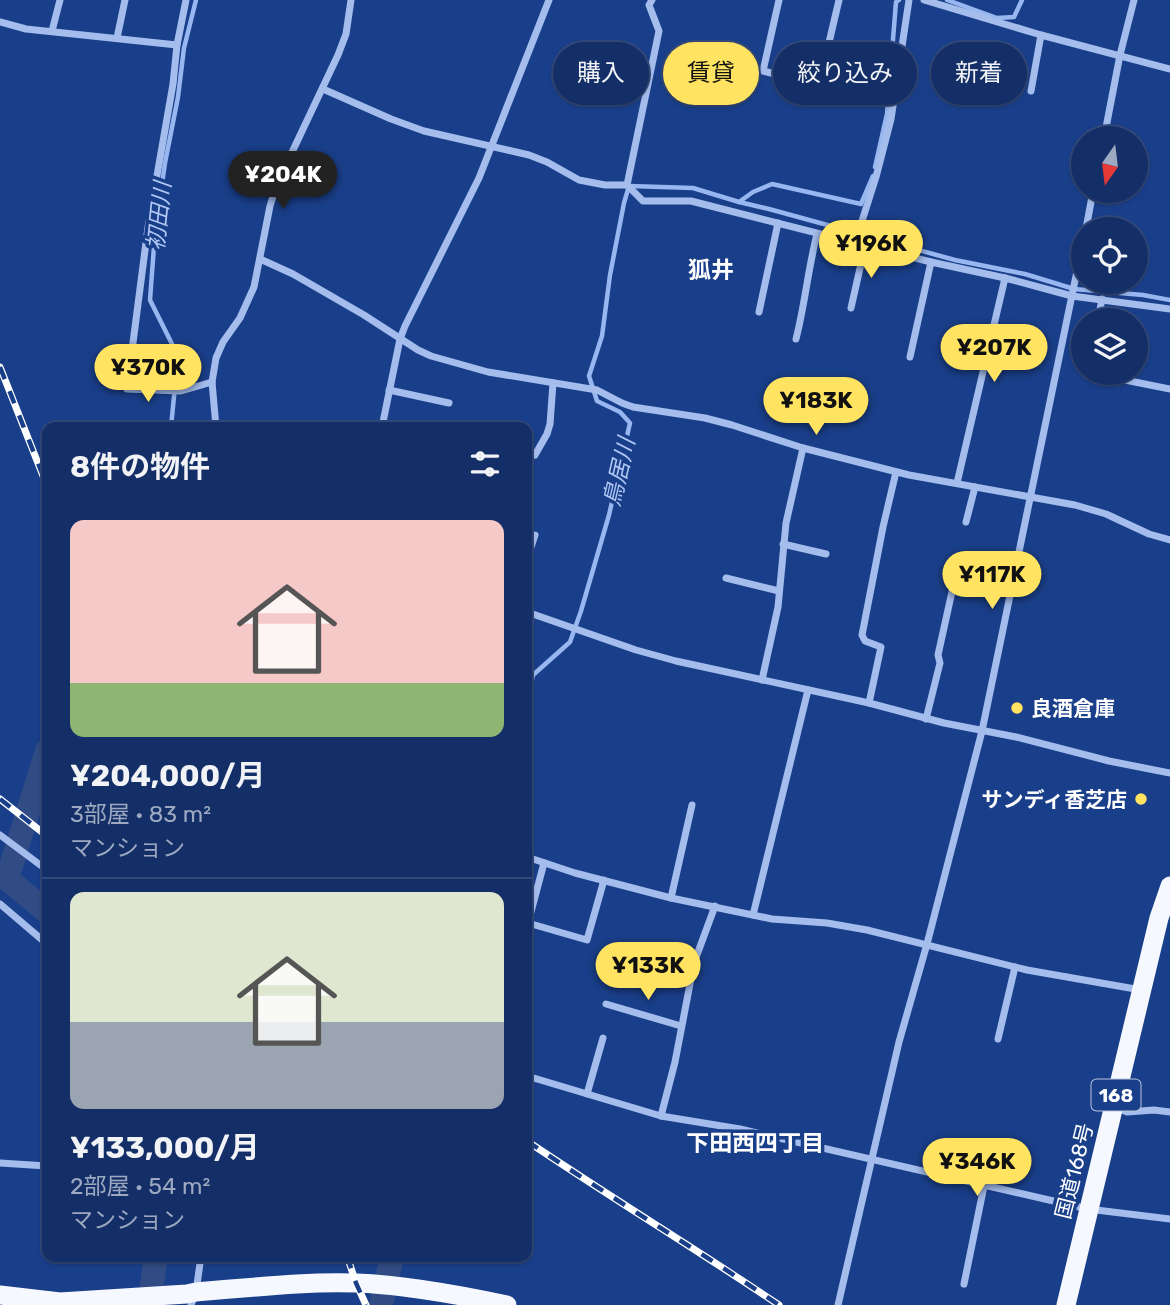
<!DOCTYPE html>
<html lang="ja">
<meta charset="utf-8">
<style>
body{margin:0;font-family:Rubik,"Noto Sans JP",sans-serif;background:#1d376e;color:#f1f3f6;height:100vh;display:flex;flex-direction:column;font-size:26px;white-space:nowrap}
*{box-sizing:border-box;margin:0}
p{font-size:23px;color:#9da9c0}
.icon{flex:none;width:38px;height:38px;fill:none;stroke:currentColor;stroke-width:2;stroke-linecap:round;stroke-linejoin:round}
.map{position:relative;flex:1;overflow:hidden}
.sheet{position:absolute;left:42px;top:422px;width:490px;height:840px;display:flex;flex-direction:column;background:#142f68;border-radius:14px;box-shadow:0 2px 5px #0004,0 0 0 2px #334a7c}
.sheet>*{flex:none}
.top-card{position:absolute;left:553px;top:42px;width:511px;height:63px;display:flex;gap:14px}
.needle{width:46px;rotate:194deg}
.fabs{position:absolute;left:1071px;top:126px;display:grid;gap:14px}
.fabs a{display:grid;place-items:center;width:77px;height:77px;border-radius:50%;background:#142f68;box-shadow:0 2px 5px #0004,0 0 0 2px #334a7c;font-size:35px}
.price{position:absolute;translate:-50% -60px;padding:0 16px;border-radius:24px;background:#ffe361;color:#111;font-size:23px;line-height:46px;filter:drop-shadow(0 2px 4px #0008)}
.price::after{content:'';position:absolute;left:50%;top:42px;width:21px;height:16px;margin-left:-10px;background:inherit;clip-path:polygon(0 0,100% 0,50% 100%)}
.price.selected{background:#222;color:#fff}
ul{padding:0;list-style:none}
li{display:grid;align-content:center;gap:14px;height:371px;padding:0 28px}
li+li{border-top:2px solid #334a7c}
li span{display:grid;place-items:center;height:217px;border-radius:14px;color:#555}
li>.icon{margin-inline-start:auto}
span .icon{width:126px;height:126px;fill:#fffc;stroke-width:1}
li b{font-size:30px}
h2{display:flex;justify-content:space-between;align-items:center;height:84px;padding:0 28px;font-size:30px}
.tag{padding:0 24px;border-radius:32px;background:#142f68;box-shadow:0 2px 5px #0004,0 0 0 2px #334a7c;font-size:24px;line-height:63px}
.tag.selected{background:#ffe361;color:#111}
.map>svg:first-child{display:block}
</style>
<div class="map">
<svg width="1170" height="1305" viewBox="0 0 1170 1305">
<rect width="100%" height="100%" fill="#1a3f8a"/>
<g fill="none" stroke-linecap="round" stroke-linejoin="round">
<g stroke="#98b6ef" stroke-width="4.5">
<polyline points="947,0 997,18 1014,17 1022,0"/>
<polyline points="875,167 887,114 896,2 899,0"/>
<polyline points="739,202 769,209 955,260 1025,274 1074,289 1143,295 1170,300"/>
<polyline points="171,427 178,356 150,300 155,233 165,163 178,97 184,48 196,0"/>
<polyline points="527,700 533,675 570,642 581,611 609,515 630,423 620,412 597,401 589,376 602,336 610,275 624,203 629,186 693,188 739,202 753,192 772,184 861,204 873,176"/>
</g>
<g stroke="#314c84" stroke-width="24">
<polyline points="0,873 47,912"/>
<polyline points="7,879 47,751"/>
<polyline points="149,1305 156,1256"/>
<polyline points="381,1305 392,1256"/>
</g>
<g stroke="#a5bded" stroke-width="7">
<polyline points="186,0 177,45 173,84 148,227 127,389 181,391 212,382"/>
<polyline points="779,0 763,71 819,85 839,0"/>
<polyline points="924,0 1041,35 1170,69"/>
<polyline points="0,22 26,29 177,45"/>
<polyline points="52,31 60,0"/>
<polyline points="117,38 125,0"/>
<polyline points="323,89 391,119 424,131 529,155 547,162 579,180 605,185 627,185 659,31 649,5 652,0"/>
<polyline points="1031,91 1041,35"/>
<polyline points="1104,138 1120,55 1134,0"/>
<polyline points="627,185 643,201 691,201 931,262 1005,278 1072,296 1170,309"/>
<polyline points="1086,229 1093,191"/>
<polyline points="855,243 876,177 891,119 909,0"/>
<polyline points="260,259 293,274 364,315 418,350 431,356 488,372 597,390 622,403 633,407 705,418 732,425 803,448 909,475 1075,505 1106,514 1149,534 1170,540"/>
<polyline points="851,308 865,246"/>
<polyline points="759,312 778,223"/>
<polyline points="1098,320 1102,299"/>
<path d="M796,339C805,304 808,269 817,234"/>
<polyline points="910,357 931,262"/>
<polyline points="1090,373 1170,389"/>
<polyline points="389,390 449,403"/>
<polyline points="216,427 212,382 216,358 223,342 240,318 254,287 270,206 277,184 338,55 346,34 351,0"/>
<polyline points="382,427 400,339 405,326 479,178 549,0"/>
<polyline points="535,455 547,434 550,424 553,383"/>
<polyline points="957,483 1005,278"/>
<polyline points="966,522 975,487"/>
<polyline points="783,544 826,554"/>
<polyline points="527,559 535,535"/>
<polyline points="726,578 779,591"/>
<polyline points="527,612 636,650 676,661 869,703 944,723 1016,737 1109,761 1170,773"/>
<polyline points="762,680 778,607 786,523 803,448"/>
<polyline points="869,703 881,647 865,641 862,635 863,630 883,527 896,472"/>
<polyline points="926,719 940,663 938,655 955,578"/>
<polyline points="0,835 47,870"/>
<polyline points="527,857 575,873 671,898 772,919 827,923 867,930 1027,970 1141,990"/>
<polyline points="544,863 528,923 587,940 604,880"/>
<polyline points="671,898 692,805"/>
<polyline points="0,904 47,944"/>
<polyline points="753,915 808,690"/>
<polyline points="606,1004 681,1026"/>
<polyline points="998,1039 1015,967"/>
<polyline points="527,1076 661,1116 740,1129 1088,1209 1170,1219"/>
<polyline points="587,1094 603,1038"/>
<polyline points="1116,1107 1127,1112 1154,1110 1170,1112"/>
<polyline points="661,1116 675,1062 694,963 715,906"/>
<polyline points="0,1163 47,1166"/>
<polyline points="964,1284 984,1186"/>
<polyline points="191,1305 196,1292 201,1256"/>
<polyline points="838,1305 899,1042 927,944 982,731 1083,242"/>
</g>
<g stroke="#f5f8ff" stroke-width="19">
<path d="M0,1295L60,1302L187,1294L196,1292C250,1288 303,1281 357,1283C406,1285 460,1295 507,1305"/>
<polyline points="1066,1305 1159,918 1170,886"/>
</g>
<defs>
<g id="rail">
<polyline points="0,367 47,486"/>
<polyline points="0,799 47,836"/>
<path d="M527,1141C610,1197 696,1249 779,1305"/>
<polyline points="347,1256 356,1283 366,1305"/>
</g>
</defs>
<use href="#rail" stroke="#fff" stroke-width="7"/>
<use href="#rail" stroke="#1a3f8a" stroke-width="4.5" stroke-dasharray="13" stroke-linecap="butt"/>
</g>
<g fill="#ffe361" stroke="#1a3f8a" stroke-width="2.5">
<circle cx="1017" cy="708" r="7"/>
<circle cx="1141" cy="799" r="7"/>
</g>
<g text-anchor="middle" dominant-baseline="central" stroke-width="7" stroke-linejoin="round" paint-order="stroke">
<rect fill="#1a3f8a" stroke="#bac5dc" stroke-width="2" x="1091.5" y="1079.5" width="49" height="31" rx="5"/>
<g font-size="19" font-weight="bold" fill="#fff">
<text x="1116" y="1095">168</text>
</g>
<g font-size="21" font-weight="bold" fill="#fff" stroke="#1a3f8a" text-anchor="start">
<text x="1031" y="708">良酒倉庫</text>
<text x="1127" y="799" text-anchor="end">サンディ香芝店</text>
</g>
<g font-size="21" fill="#fff" stroke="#1a3f8a">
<text transform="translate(1074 1171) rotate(-76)">国道168号</text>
</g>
<g font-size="23" font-style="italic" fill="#b1c8f4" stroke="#1a3f8a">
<text transform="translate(159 216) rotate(-84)">初田川</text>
<text transform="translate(619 472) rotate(-77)">鳥居川</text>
</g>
<g font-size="23" font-weight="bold" fill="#fff" stroke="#1a3f8a">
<text x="711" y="270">狐井</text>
<text x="755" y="1143">下田西四丁目</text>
</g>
</g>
</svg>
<div class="fabs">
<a><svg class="needle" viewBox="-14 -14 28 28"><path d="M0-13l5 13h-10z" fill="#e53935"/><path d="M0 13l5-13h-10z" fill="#9da9c0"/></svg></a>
<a><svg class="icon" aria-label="locate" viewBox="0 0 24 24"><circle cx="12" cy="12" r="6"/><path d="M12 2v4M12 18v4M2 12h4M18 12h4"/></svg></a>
<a><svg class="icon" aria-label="layers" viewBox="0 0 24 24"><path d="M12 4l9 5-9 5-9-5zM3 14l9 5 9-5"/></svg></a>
</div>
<b class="price selected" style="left:283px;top:211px">¥204K</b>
<b class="price" style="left:871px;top:280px">¥196K</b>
<b class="price" style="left:994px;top:384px">¥207K</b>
<b class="price" style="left:148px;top:404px">¥370K</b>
<b class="price" style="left:816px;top:437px">¥183K</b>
<b class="price" style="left:992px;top:611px">¥117K</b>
<b class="price" style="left:648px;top:1002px">¥133K</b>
<b class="price" style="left:977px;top:1198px">¥346K</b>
<div class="top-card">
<a class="tag">購入</a>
<a class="tag selected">賃貸</a>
<a class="tag">絞り込み</a>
<a class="tag">新着</a>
</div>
<section class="sheet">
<h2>8件の物件<svg class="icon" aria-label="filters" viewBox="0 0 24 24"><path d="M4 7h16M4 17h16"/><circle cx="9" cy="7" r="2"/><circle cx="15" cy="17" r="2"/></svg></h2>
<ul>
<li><span style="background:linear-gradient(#f6c9c9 75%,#8fb573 0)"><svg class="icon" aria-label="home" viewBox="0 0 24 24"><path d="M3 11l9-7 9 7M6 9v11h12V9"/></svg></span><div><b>¥204,000/月</b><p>3部屋 · 83 m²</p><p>マンション</p></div></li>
<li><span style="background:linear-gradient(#dfe7d0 60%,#9aa5b1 0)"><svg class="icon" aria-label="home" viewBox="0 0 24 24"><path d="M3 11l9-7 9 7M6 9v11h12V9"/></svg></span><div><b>¥133,000/月</b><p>2部屋 · 54 m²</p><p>マンション</p></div></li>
</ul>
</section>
</div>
